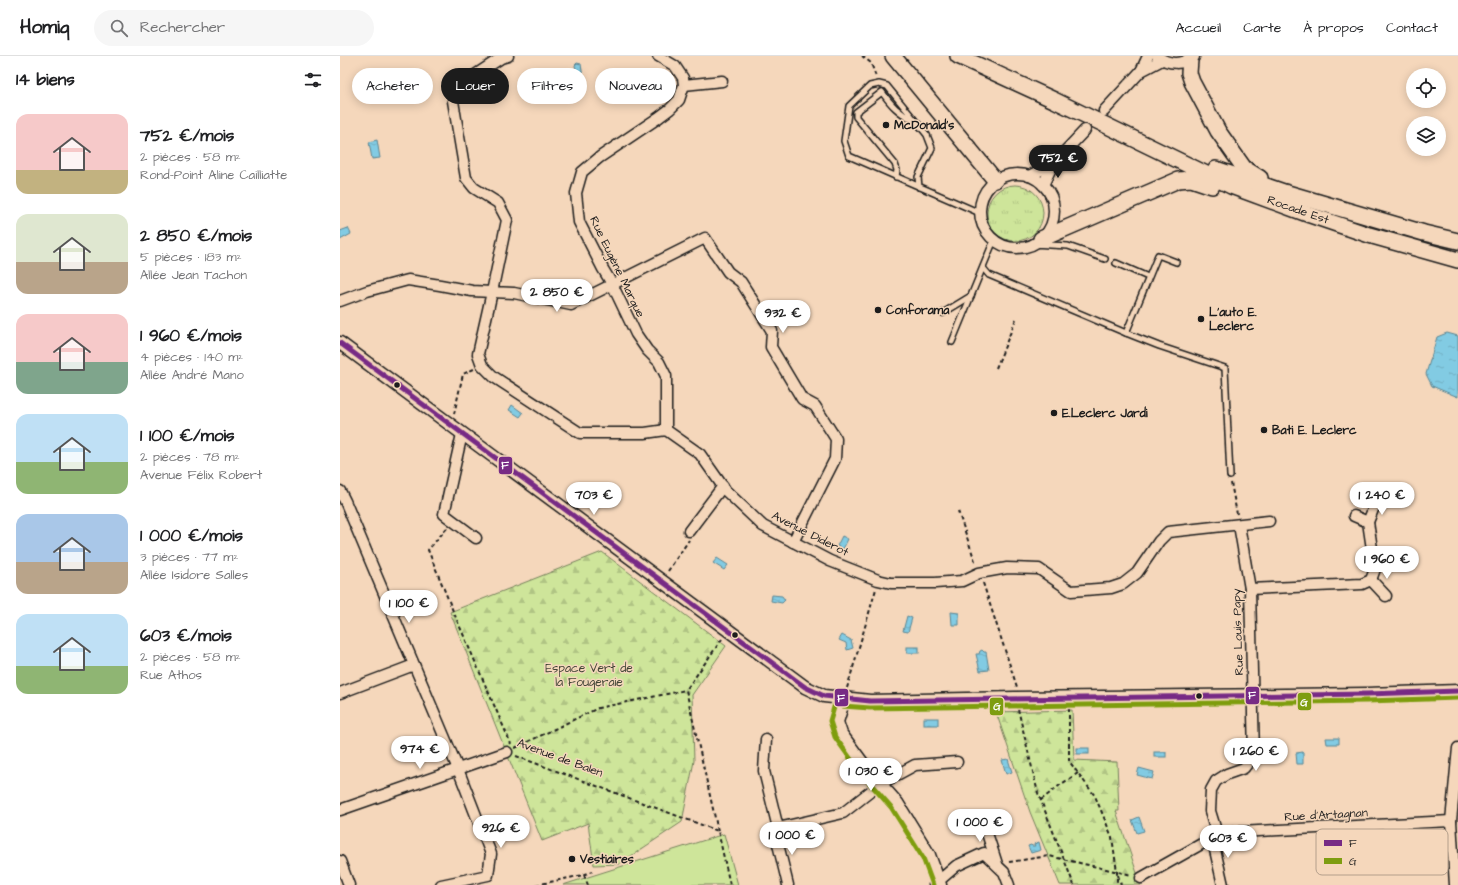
<!DOCTYPE html>
<html lang="fr">
<meta charset="utf-8">
<style>
body{margin:0;font-family:"Architects Daughter",sans-serif;background:#f6f6f6;color:#202124;height:100vh;display:flex;flex-direction:column;font-size:15px;white-space:nowrap}
*{box-sizing:border-box;margin:0}
p{font-size:13px;color:#757577}
.icon{flex:none;width:22px;height:22px;fill:none;stroke:currentColor;stroke-width:2;stroke-linecap:round;stroke-linejoin:round}
.map{position:relative;flex:1;overflow:hidden}
.panel{display:flex;flex-direction:column;background:#fff;width:340px}
.panel>*{flex:none}
.top-card{position:absolute;left:12px;top:12px;width:380px;height:36px;display:flex;gap:8px}
.buttons{position:absolute;left:1066px;top:12px;display:grid;gap:8px}
.buttons a{display:grid;place-items:center;width:40px;height:40px;border-radius:50%;background:#fff;box-shadow:0 2px 10px #0003;font-size:20px}
.price{position:absolute;translate:-50% -34px;padding:0 9px;border-radius:14px;background:#fff;color:#222;font-size:13px;line-height:26px;filter:drop-shadow(0 1px 2px #0008)}
.price::after{content:'';position:absolute;left:50%;top:24px;width:12px;height:9px;margin-left:-6px;background:inherit;clip-path:polygon(0 0,100% 0,50% 100%)}
.price.on{background:#1c1c1c;color:#fff}
ul{padding:0;list-style:none}
li{display:flex;align-items:center;gap:12px;height:100px;padding:0 16px}
li span{display:grid;place-items:center;flex:none;width:112px;height:80px;border-radius:12px;color:#555}
li>.icon{margin-inline-start:auto}
span .icon{width:48px;height:48px;fill:#fffc;stroke-width:1}
li b{font-size:17px}
h2{display:flex;justify-content:space-between;align-items:center;height:48px;padding:0 16px;font-size:17px}
.chip{padding:0 14px;border-radius:18px;background:#fff;box-shadow:0 2px 10px #0003;font-size:14px;line-height:36px}
.chip.on{background:#1c1c1c;color:#fff}
header{display:flex;align-items:center;gap:24px;box-sizing:border-box;height:56px;padding:0 20px;background:#fff;border-bottom:1px solid #e0e0e0}
header strong{font-size:19px}
nav{display:flex;gap:22px;margin-inline-start:auto;font-size:14px}
.search{width:280px;height:36px;background:#f6f6f6;display:flex;align-items:center;gap:10px;box-sizing:border-box;padding:0 14px;border-radius:22px;color:#757577;font-size:15px}
main{display:flex;flex:1;min-height:0}
.map>svg:first-child{display:block}
</style>
<header>
<strong>Homiq</strong>
<div class="search"><svg class="icon" aria-label="search" viewBox="0 0 24 24"><circle cx="10" cy="10" r="6"/><path d="M15 15l6 6"/></svg>Rechercher</div>
<nav><a>Accueil</a><a>Carte</a><a>À propos</a><a>Contact</a></nav>
</header>
<main>
<section class="panel">
<h2>14 biens<svg class="icon" aria-label="filters" viewBox="0 0 24 24"><path d="M4 7h16M4 17h16"/><circle cx="9" cy="7" r="2"/><circle cx="15" cy="17" r="2"/></svg></h2>
<ul>
<li><span style="background:linear-gradient(#f6c9c9 70%,#c2b280 0)"><svg class="icon" aria-label="home" viewBox="0 0 24 24"><path d="M3 11l9-7 9 7M6 9v11h12V9"/></svg></span><div><b>752 €/mois</b><p>2 pièces · 58 m²</p><p>Rond-Point Aline Cailliatte</p></div></li>
<li><span style="background:linear-gradient(#dfe7d0 60%,#b9a48a 0)"><svg class="icon" aria-label="home" viewBox="0 0 24 24"><path d="M3 11l9-7 9 7M6 9v11h12V9"/></svg></span><div><b>2 850 €/mois</b><p>5 pièces · 183 m²</p><p>Allée Jean Tachon</p></div></li>
<li><span style="background:linear-gradient(#f6c9c9 60%,#7fa58c 0)"><svg class="icon" aria-label="home" viewBox="0 0 24 24"><path d="M3 11l9-7 9 7M6 9v11h12V9"/></svg></span><div><b>1 960 €/mois</b><p>4 pièces · 140 m²</p><p>Allée André Mano</p></div></li>
<li><span style="background:linear-gradient(#bfe0f5 60%,#8fb573 0)"><svg class="icon" aria-label="home" viewBox="0 0 24 24"><path d="M3 11l9-7 9 7M6 9v11h12V9"/></svg></span><div><b>1 100 €/mois</b><p>2 pièces · 78 m²</p><p>Avenue Félix Robert</p></div></li>
<li><span style="background:linear-gradient(#a9c7e8 60%,#b9a48a 0)"><svg class="icon" aria-label="home" viewBox="0 0 24 24"><path d="M3 11l9-7 9 7M6 9v11h12V9"/></svg></span><div><b>1 000 €/mois</b><p>3 pièces · 77 m²</p><p>Allée Isidore Salles</p></div></li>
<li><span style="background:linear-gradient(#bfe0f5 65%,#8fb573 0)"><svg class="icon" aria-label="home" viewBox="0 0 24 24"><path d="M3 11l9-7 9 7M6 9v11h12V9"/></svg></span><div><b>603 €/mois</b><p>2 pièces · 58 m²</p><p>Rue Athos</p></div></li>
</ul>
</section>
<div class="map">
<svg width="1118" height="829" viewBox="0 0 1118 829">
<defs>
<pattern id="grass-tufts" width="24" height="20" patternUnits="userSpaceOnUse"><rect width="24" height="20" fill="#cee59a"/><path d="M3 7l-1-3M5 7V3M7 7l1-3M15 17l-1-3M17 17v-4M19 17l1-3" fill="none" stroke="#b0c484"/></pattern>
<pattern id="forest-firs" width="22" height="20" patternUnits="userSpaceOnUse"><rect width="22" height="20" fill="#cee59a"/><path d="M5 1l3.5 6h-7zM16 11l3.5 6h-7z" fill="#b0c484"/></pattern>
<pattern id="water-ripples" width="26" height="14" patternUnits="userSpaceOnUse"><rect width="26" height="14" fill="#82cbe3"/><path d="M2 4q2-2 4 0t4 0M15 11q2-2 4 0t4 0" fill="none" stroke="#70aec2"/></pattern>
</defs>
<rect width="100%" height="100%" fill="#f5d7bb"/>
<filter id="ink" filterUnits="userSpaceOnUse"><feTurbulence type="fractalNoise" baseFrequency=".025" numOctaves="2"/><feDisplacementMap in="SourceGraphic" scale="8" xChannelSelector="R" yChannelSelector="G"/><feConvolveMatrix kernelMatrix="1 2 1 2 8 2 1 2 1" color-interpolation-filters="sRGB"/></filter>
<g filter="url(#ink)">
<circle fill="url(#grass-tufts)" stroke="#75805b" cx="675" cy="157" r="28"/>
<g fill="url(#forest-firs)" stroke="#75805b">
<polygon points="262,496 386,590 352,639 354,705 342,766 279,808 254,809 248,767 202,785 110,556"/>
<polygon points="732,654 734,704 777,706 779,755 776,755 801,829 720,829 690,756 656,656"/>
</g>
<polygon fill="#cee59a" stroke="#75805b" points="384,778 398,829 223,829 245,822"/>
<g fill="url(#water-ripples)" stroke="#598593">
<polygon points="237,7 241,8 243,21 237,22 235,9"/>
<polygon points="37,84 40,102 32,103 29,86"/>
<polygon points="8,172 11,178 0,184 0,175"/>
<polygon points="1107,277 1118,280 1118,341 1092,330 1086,318 1097,281"/>
<polygon points="172,349 183,357 180,361 169,354"/>
<polygon points="502,480 508,483 503,493 497,490"/>
<polygon points="377,502 388,509 384,514 373,507"/>
<polygon points="432,539 442,540 445,544 442,547 431,545"/>
<polygon points="611,556 619,557 619,569 612,569"/>
<polygon points="567,560 572,562 568,576 563,575"/>
<polygon points="502,579 511,584 513,592 507,594 506,587 499,584"/>
<rect x="567" y="591" width="12" height="6"/>
<polygon points="642,594 644,596 646,596 649,614 640,615 636,598 639,598 640,595"/>
<rect x="584" y="662" width="14" height="7"/>
<polygon points="986,682 999,682 999,688 987,688"/>
<rect x="737" y="692" width="12" height="6"/>
<rect x="814" y="696" width="12" height="5"/>
<polygon points="963,696 963,708 957,708 956,697"/>
<polygon points="668,703 672,716 666,718 662,704"/>
<polygon points="799,712 814,716 812,723 797,719"/>
<polygon points="799,761 804,775 797,777 792,764"/>
<polygon points="699,786 701,794 691,797 688,790 691,789 692,790 695,790 694,788"/>
</g>
<g fill="none" stroke-linecap="round" stroke-linejoin="round">
<defs>
<g id="service">
<path d="M556,121L557,114L555,108L516,61V56L542,36C551,49 559,57 573,64"/>
<polyline points="579,131 578,121 592,92 587,79 547,30 539,28 530,30 509,50 504,85 509,100 640,157"/>
<polyline points="692,188 728,190 765,203"/>
<polyline points="776,207 808,221"/>
<polyline points="643,212 649,219 786,277 818,199 836,206"/>
<polyline points="603,257 631,240"/>
<polyline points="786,277 819,290 885,312 890,420"/>
<polyline points="612,286 654,184"/>
</g>
<g id="minor">
<polyline points="168,0 161,2 120,29 113,45 126,122 134,132 158,147 167,164 152,236 174,237 231,249 365,182 388,216 401,226 432,275 431,291 462,343 475,350 496,383 495,403 453,486"/>
<polyline points="318,0 335,10 343,22 344,29 339,44 330,53 318,62 260,101 242,116 236,137 239,166 263,213 272,228 296,278 307,294 319,306 326,320 326,374"/>
<path d="M817,0C829,9 842,9 854,1"/>
<polyline points="801,15 808,0"/>
<polyline points="344,29 382,25"/>
<polyline points="764,55 801,15 822,4"/>
<circle cx="677" cy="155" r="37"/>
<polyline points="689,120 713,108"/>
<polyline points="703,129 713,108 745,74"/>
<polyline points="0,245 27,235 68,224 100,229 132,235 152,236 138,298 142,309 154,321 240,377 305,377 326,374 360,398 386,435 423,470 490,505 538,524 551,527 595,527 622,525 639,517 667,512 699,513 731,535 771,532 783,528 797,517 819,485 828,476 929,465"/>
<polyline points="122,378 104,458 136,482"/>
<polyline points="0,435 5,445 118,713 151,798 148,819 101,829"/>
<polyline points="1028,466 1036,446"/>
<polyline points="349,475 383,430"/>
<polyline points="1031,524 1046,540"/>
<polyline points="910,533 1022,528 1031,524 1035,513 1028,466 1014,460"/>
<polyline points="0,637 74,609"/>
<polyline points="426,683 424,715 438,772 503,757 540,728 575,709 617,706"/>
<polyline points="0,754 167,696"/>
<polyline points="438,772 437,784 448,829"/>
<polyline points="646,774 657,808"/>
<polyline points="0,805 9,829"/>
<polyline points="801,822 881,777 1111,765"/>
<polyline points="594,829 616,810 644,797 664,816 669,829"/>
<polyline points="883,829 875,794 877,778 870,755 871,734 876,725 887,718 904,712 914,699 910,533 899,469"/>
<polyline points="1115,829 1111,765 1118,692"/>
</g>
<g id="tertiary">
<polyline points="0,287 465,631 484,640 530,645 675,642 1027,638 1118,635"/>
<polyline points="504,643 497,666 501,678 526,712 557,747 589,799 600,829"/>
</g>
<g id="primary">
<polyline points="553,0 655,124"/>
<polyline points="618,0 714,44 891,130 970,159 1029,179 1118,204"/>
<polyline points="850,4 849,17 852,26 878,75 904,112 920,122"/>
<polyline points="876,113 944,136 1084,177 1118,185"/>
<polyline points="701,183 838,124 851,123 872,130"/>
</g>
</defs>
<use href="#service" stroke="#1c1c1c" stroke-width="8"/>
<use href="#minor" stroke="#1c1c1c" stroke-width="13"/>
<use href="#tertiary" stroke="#1c1c1c" stroke-width="15"/>
<use href="#primary" stroke="#1c1c1c" stroke-width="18"/>
<g stroke="#1c1c1c" stroke-width="2" stroke-dasharray="4 3" stroke-linecap="butt">
<polyline points="522,0 531,7 536,21"/>
<polyline points="656,312 676,263"/>
<polyline points="114,358 123,318 134,313"/>
<polyline points="891,427 897,458"/>
<polyline points="618,455 636,508"/>
<polyline points="107,472 88,494 113,555 171,688"/>
<polyline points="328,515 349,484"/>
<polyline points="643,527 677,631"/>
<polyline points="507,632 536,533"/>
<polyline points="729,652 729,705 755,740 772,781 777,816 777,829"/>
<polyline points="678,653 698,737 734,829"/>
<polyline points="175,692 258,652 346,634"/>
<polyline points="176,700 378,775 390,829"/>
<polyline points="701,744 720,729 738,717"/>
<polyline points="378,775 346,634 382,583"/>
<polyline points="669,806 709,800 792,819"/>
<polyline points="244,819 248,829"/>
<polyline points="778,819 781,829"/>
<polyline points="196,829 243,819 253,815"/>
</g>
<use href="#service" stroke="#f5d7bb" stroke-width="5"/>
<use href="#minor" stroke="#f5d7bb" stroke-width="10"/>
<use href="#tertiary" stroke="#f5d7bb" stroke-width="12"/>
<use href="#primary" stroke="#f5d7bb" stroke-width="15"/>
<defs>
<polyline id="bus-1" points="0,287 465,631 484,640 530,645 1027,638 1118,635"/>
<g id="bus-2">
<polyline points="497,641 490,665 495,681 520,716 551,751 583,802 593,829"/>
<polyline points="503,650 530,652 1027,645 1118,642"/>
</g>
</defs>
<use href="#bus-1" stroke="#f5d7bb" stroke-width="8"/>
<use href="#bus-2" stroke="#f5d7bb" stroke-width="8"/>
<use href="#bus-1" stroke="#772b85" stroke-width="5"/>
<use href="#bus-2" stroke="#7e9d11" stroke-width="5"/>
</g>
</g>
<g fill="#1c1c1c" stroke="#f5d7bb" stroke-width="1.5">
<circle cx="546" cy="69" r="4"/>
<circle cx="538" cy="254" r="4"/>
<circle cx="861" cy="263" r="4"/>
<circle cx="57" cy="329" r="3.5"/>
<circle cx="714" cy="357" r="4"/>
<circle cx="924" cy="374" r="4"/>
<circle cx="395" cy="579" r="3.5"/>
<circle cx="859" cy="640" r="3.5"/>
<circle cx="232" cy="803" r="4"/>
</g>
<g text-anchor="middle" dominant-baseline="central" stroke-width="3" stroke-linejoin="round" paint-order="stroke">
<g font-size="12" font-weight="bold" fill="#1c1c1c" stroke="#f5d7bb" text-anchor="start">
<text x="554" y="69">McDonald's</text>
<text x="546" y="254">Conforama</text>
<text x="869" y="256">L'auto E.<tspan x="869" dy="14">Leclerc</tspan></text>
<text x="722" y="357">E.Leclerc Jardi</text>
<text x="932" y="374">Bati E. Leclerc</text>
<text x="240" y="803">Vestiaires</text>
</g>
<g font-size="12" fill="#1c1c1c" stroke="#f5d7bb">
<text transform="translate(958 154) rotate(19)">Rocade Est</text>
<text transform="translate(277 211) rotate(64)">Rue Eugène Marque</text>
<text transform="translate(470 478) rotate(27)">Avenue Diderot</text>
<text transform="translate(898 576) rotate(-92)">Rue Louis Papy</text>
<text transform="translate(220 702) rotate(20)">Avenue de Balen</text>
<text transform="translate(986 759) rotate(-3)">Rue d'Artagnan</text>
</g>
<g font-size="12" fill="#404435" stroke="#f5d7bb">
<text x="249" y="612">Espace Vert de<tspan x="249" dy="14">la Fougeraie</tspan></text>
</g>
</g>
<rect x="976" y="773" width="132" height="46" rx="6" fill="#f5d7bb" stroke="#b49f8b" stroke-width="1"/>
<rect x="984" y="784" width="18" height="6" fill="#772b85"/>
<rect x="984" y="802" width="18" height="6" fill="#7e9d11"/>
<g font-size="11" fill="#1c1c1c">
<text x="1009" y="791">F</text>
<text x="1009" y="809">G</text>
</g>
<g stroke="#f5d7bb" stroke-width="1.5">
<rect x="158" y="400" width="15" height="19" rx="4" fill="#772b85"/>
<rect x="905" y="630" width="15" height="19" rx="4" fill="#772b85"/>
<rect x="494" y="632" width="15" height="19" rx="4" fill="#772b85"/>
<rect x="957" y="636" width="15" height="19" rx="4" fill="#7e9d11"/>
<rect x="649" y="641" width="15" height="19" rx="4" fill="#7e9d11"/>
</g>
<g font-size="11" text-anchor="middle" font-weight="bold" fill="#fff">
<text x="165" y="413">F</text>
<text x="912" y="643">F</text>
<text x="501" y="646">F</text>
<text x="964" y="650">G</text>
<text x="657" y="654">G</text>
</g>
</svg>
<div class="buttons">
<a><svg class="icon" aria-label="locate" viewBox="0 0 24 24"><circle cx="12" cy="12" r="6"/><path d="M12 2v4M12 18v4M2 12h4M18 12h4"/></svg></a>
<a><svg class="icon" aria-label="layers" viewBox="0 0 24 24"><path d="M12 4l9 5-9 5-9-5zM3 14l9 5 9-5"/></svg></a>
</div>
<b class="price on" style="left:718px;top:123px">752 €</b>
<b class="price" style="left:217px;top:257px">2 850 €</b>
<b class="price" style="left:443px;top:278px">932 €</b>
<b class="price" style="left:254px;top:460px">703 €</b>
<b class="price" style="left:1042px;top:460px">1 240 €</b>
<b class="price" style="left:1047px;top:524px">1 960 €</b>
<b class="price" style="left:69px;top:568px">1 100 €</b>
<b class="price" style="left:80px;top:714px">974 €</b>
<b class="price" style="left:916px;top:716px">1 260 €</b>
<b class="price" style="left:531px;top:736px">1 030 €</b>
<b class="price" style="left:640px;top:787px">1 000 €</b>
<b class="price" style="left:161px;top:793px">926 €</b>
<b class="price" style="left:452px;top:800px">1 000 €</b>
<b class="price" style="left:888px;top:803px">603 €</b>
<div class="top-card">
<a class="chip">Acheter</a>
<a class="chip on">Louer</a>
<a class="chip">Filtres</a>
<a class="chip">Nouveau</a>
</div>
</div>
</main>
